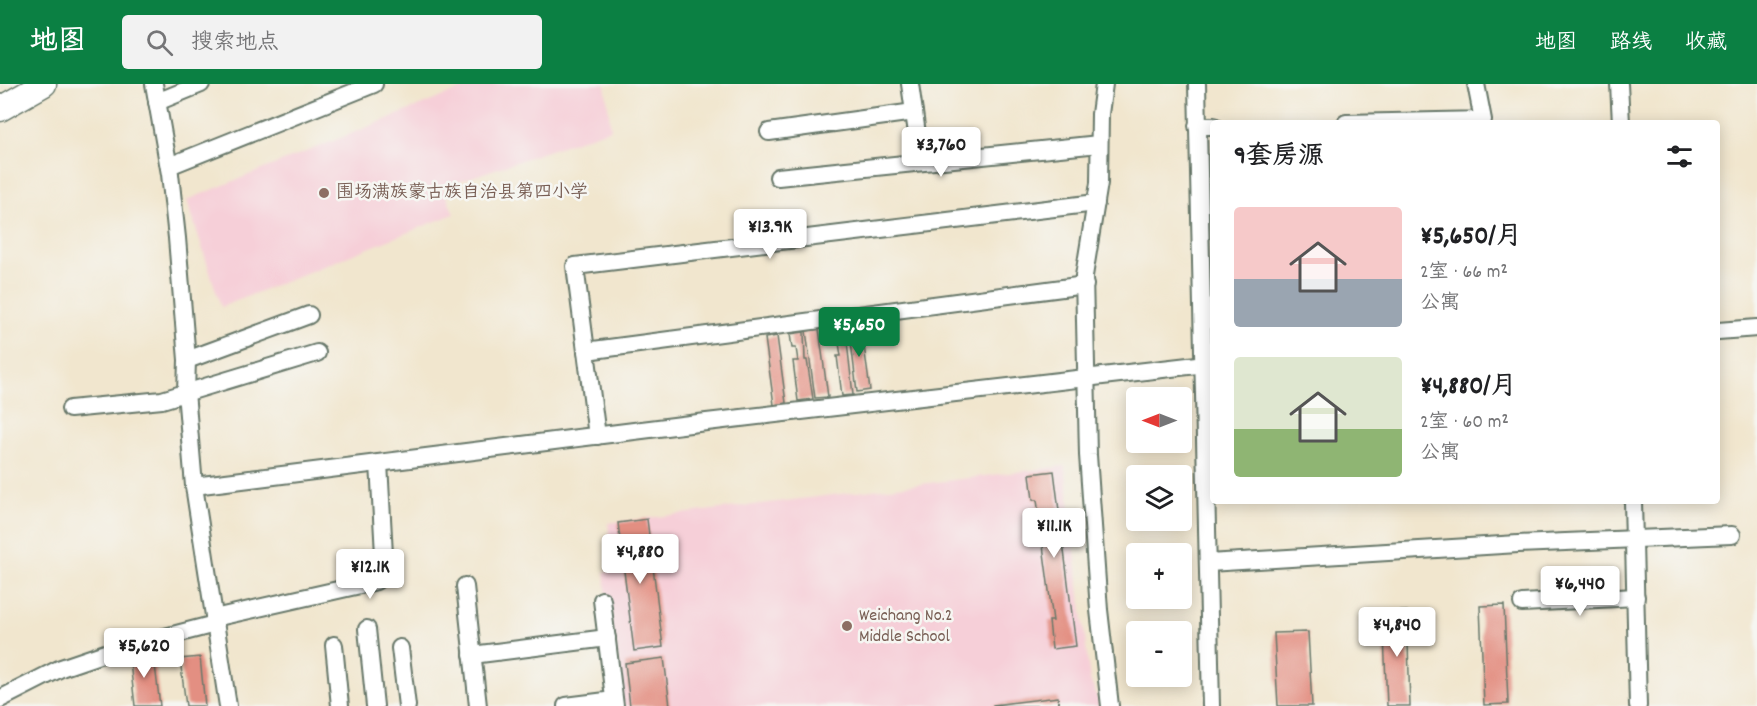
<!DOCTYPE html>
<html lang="zh">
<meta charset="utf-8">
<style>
body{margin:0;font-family:Dekko,"LXGW WenKai TC",sans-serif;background:#f2f2f2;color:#202124;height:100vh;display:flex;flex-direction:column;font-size:22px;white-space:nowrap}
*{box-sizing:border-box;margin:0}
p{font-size:20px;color:#757577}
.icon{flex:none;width:33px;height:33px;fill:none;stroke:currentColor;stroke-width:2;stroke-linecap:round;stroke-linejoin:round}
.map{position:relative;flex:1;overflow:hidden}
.sheet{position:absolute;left:1210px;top:36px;width:510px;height:384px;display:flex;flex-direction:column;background:#fff;border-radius:6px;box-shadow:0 3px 15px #0003}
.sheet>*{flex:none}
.needle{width:39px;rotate:270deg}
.controls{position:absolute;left:1126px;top:303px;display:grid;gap:12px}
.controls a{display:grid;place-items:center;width:66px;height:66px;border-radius:6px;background:#fff;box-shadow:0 3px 15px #0003;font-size:30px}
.price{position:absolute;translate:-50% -51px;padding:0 14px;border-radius:6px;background:#fff;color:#222;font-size:20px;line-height:39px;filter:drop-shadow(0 2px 3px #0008)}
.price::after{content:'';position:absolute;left:50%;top:36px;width:18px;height:14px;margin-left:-9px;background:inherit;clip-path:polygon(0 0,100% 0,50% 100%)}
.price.active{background:#0b8043;color:#fff}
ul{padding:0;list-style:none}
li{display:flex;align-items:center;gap:18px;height:150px;padding:0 24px}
li span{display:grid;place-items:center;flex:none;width:168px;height:120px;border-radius:6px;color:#555}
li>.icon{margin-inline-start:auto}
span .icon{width:72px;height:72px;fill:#fffc;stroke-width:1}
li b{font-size:26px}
h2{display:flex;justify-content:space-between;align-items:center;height:72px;padding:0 24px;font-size:26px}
header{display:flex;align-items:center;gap:36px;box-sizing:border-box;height:84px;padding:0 30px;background:#0b8043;color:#fff}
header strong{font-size:28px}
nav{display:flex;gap:33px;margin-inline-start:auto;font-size:21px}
.search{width:420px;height:54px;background:#f2f2f2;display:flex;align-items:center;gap:15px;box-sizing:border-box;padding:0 21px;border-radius:6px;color:#757577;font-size:22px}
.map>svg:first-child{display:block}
</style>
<header>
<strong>地图</strong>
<div class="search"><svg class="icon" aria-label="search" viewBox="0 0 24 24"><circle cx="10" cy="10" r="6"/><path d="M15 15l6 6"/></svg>搜索地点</div>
<nav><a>地图</a><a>路线</a><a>收藏</a></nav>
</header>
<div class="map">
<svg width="1757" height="622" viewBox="0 0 1757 622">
<rect width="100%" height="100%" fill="#f6f6f2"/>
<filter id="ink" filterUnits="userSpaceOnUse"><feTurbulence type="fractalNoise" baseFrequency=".0167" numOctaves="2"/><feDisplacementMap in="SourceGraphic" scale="12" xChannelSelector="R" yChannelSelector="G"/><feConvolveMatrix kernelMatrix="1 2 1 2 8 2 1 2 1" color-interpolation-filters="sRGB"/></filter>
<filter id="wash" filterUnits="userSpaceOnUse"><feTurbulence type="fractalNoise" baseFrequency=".008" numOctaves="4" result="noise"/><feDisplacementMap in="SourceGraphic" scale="24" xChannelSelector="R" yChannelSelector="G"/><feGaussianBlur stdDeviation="1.35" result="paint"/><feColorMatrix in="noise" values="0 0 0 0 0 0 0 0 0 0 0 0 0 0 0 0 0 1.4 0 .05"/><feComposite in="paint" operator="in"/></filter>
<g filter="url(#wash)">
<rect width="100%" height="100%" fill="#f1e6ce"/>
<g fill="#f6cfd8">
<polygon points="474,0 605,0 611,45 443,103 454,130 221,223 187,116"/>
<polygon points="1065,382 1090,596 1101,622 619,622 604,488 613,487 608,439"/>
</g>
<g id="blocks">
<g fill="#e38f82">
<polygon points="861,239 870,306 857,308 849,241"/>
<polygon points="846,242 847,256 833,258 831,244"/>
<polygon points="819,245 828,313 815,314 806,247"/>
<polygon points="804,248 805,276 807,276 813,315 798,317 793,277 798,277 796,264 792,264 790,250"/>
<polygon points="777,252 786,319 774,321 765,254"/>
<polygon points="847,258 853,311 842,312 837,272 841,272 839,259"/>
<polygon points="1054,387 1076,562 1052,565 1049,537 1053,537 1037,416 1033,416 1030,390"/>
<polygon points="647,435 663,563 634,567 618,439"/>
<polygon points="1504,521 1508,620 1484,621 1480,522"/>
<polygon points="1407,527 1410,622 1387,622 1383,528"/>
<polygon points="1308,548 1312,622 1278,622 1274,549"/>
<polygon points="153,565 160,622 135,622 129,569"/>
<polygon points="200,573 205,622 186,622 180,575"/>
<polygon points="664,574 670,622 630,622 625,579"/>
<polygon points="1058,613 1059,622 993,622 993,621"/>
</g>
</g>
</g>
<g filter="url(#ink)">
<use href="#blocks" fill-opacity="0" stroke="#68786a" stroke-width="1.5"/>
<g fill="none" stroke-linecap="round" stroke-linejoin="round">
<defs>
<g id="minor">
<polyline points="154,0 170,90 177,154 187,276 186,308 194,402 228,622"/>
<polyline points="910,0 921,78"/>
<polyline points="1104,0 1100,30 1099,99 1084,192 1088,371 1099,526 1110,622"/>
<polyline points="1197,0 1211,622"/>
<polyline points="1619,0 1621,39"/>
<polyline points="157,18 201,0"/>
<polyline points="1346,39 1483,36 1476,0"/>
<polyline points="1197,42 1214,42"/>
<polyline points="769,48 914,28"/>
<polyline points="169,82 374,0"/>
<polyline points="778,93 1099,60"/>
<polyline points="1718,247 1757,244"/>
<polyline points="586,267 1085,201"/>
<polyline points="187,276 309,231"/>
<polyline points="70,325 162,316 317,269"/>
<polyline points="597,352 575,182 1096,119"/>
<polyline points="194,402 698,339 1214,279"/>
<polyline points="1633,417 1638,622"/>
<polyline points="1208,479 1518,460 1732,451"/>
<polyline points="465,502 478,622"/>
<polyline points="602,516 615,622"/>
<polyline points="1522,519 1636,513"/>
<polyline points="214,534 360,501 376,497 385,489 379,379"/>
<polyline points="367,545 375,622"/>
<polyline points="334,561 340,622"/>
<polyline points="400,564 407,622"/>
<polyline points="472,571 607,554"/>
<polyline points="0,615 61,584 111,567 215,540"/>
<polyline points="566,622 614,616"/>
</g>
<polyline id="highway" points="0,25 44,0"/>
</defs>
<use href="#minor" stroke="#68786a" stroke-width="20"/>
<use href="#highway" stroke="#68786a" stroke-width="27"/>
<use href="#minor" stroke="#fff" stroke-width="16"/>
<use href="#highway" stroke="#fff" stroke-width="24"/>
</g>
</g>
<g fill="#8d6e63" stroke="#f6f6f2" stroke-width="2">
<circle cx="324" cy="109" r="6"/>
<circle cx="847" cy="542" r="6"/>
</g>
<g text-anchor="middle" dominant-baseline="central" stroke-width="5" stroke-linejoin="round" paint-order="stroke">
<g font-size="18" fill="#785e54" stroke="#f6f6f2" text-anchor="start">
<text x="336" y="109">围场满族蒙古族自治县第四小学</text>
<text x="859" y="532">Weichang No.2<tspan x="859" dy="21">Middle School</tspan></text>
</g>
</g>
</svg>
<div class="controls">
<a><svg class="needle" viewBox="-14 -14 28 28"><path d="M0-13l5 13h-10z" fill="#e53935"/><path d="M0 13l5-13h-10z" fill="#757577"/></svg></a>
<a><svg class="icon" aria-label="layers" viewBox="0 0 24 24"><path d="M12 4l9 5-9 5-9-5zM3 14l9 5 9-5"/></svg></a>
<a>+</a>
<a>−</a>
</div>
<b class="price" style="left:941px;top:94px">¥3,760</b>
<b class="price" style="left:770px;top:176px">¥13.9K</b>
<b class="price active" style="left:859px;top:274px">¥5,650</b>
<b class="price" style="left:1054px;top:475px">¥11.1K</b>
<b class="price" style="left:640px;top:501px">¥4,880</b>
<b class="price" style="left:370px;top:516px">¥12.1K</b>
<b class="price" style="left:1580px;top:533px">¥6,440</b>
<b class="price" style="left:1397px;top:574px">¥4,840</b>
<b class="price" style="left:144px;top:595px">¥5,620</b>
<section class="sheet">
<h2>9套房源<svg class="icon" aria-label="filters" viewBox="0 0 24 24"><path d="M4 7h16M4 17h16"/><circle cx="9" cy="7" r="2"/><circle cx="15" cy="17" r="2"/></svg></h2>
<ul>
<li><span style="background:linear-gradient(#f6c9c9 60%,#9aa5b1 0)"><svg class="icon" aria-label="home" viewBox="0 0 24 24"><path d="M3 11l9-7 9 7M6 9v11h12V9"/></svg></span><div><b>¥5,650/月</b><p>2室 · 66 m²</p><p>公寓</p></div></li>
<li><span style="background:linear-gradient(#dfe7d0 60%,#8fb573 0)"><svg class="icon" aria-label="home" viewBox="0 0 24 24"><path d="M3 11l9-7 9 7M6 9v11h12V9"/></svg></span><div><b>¥4,880/月</b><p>2室 · 60 m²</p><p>公寓</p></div></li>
</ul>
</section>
</div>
